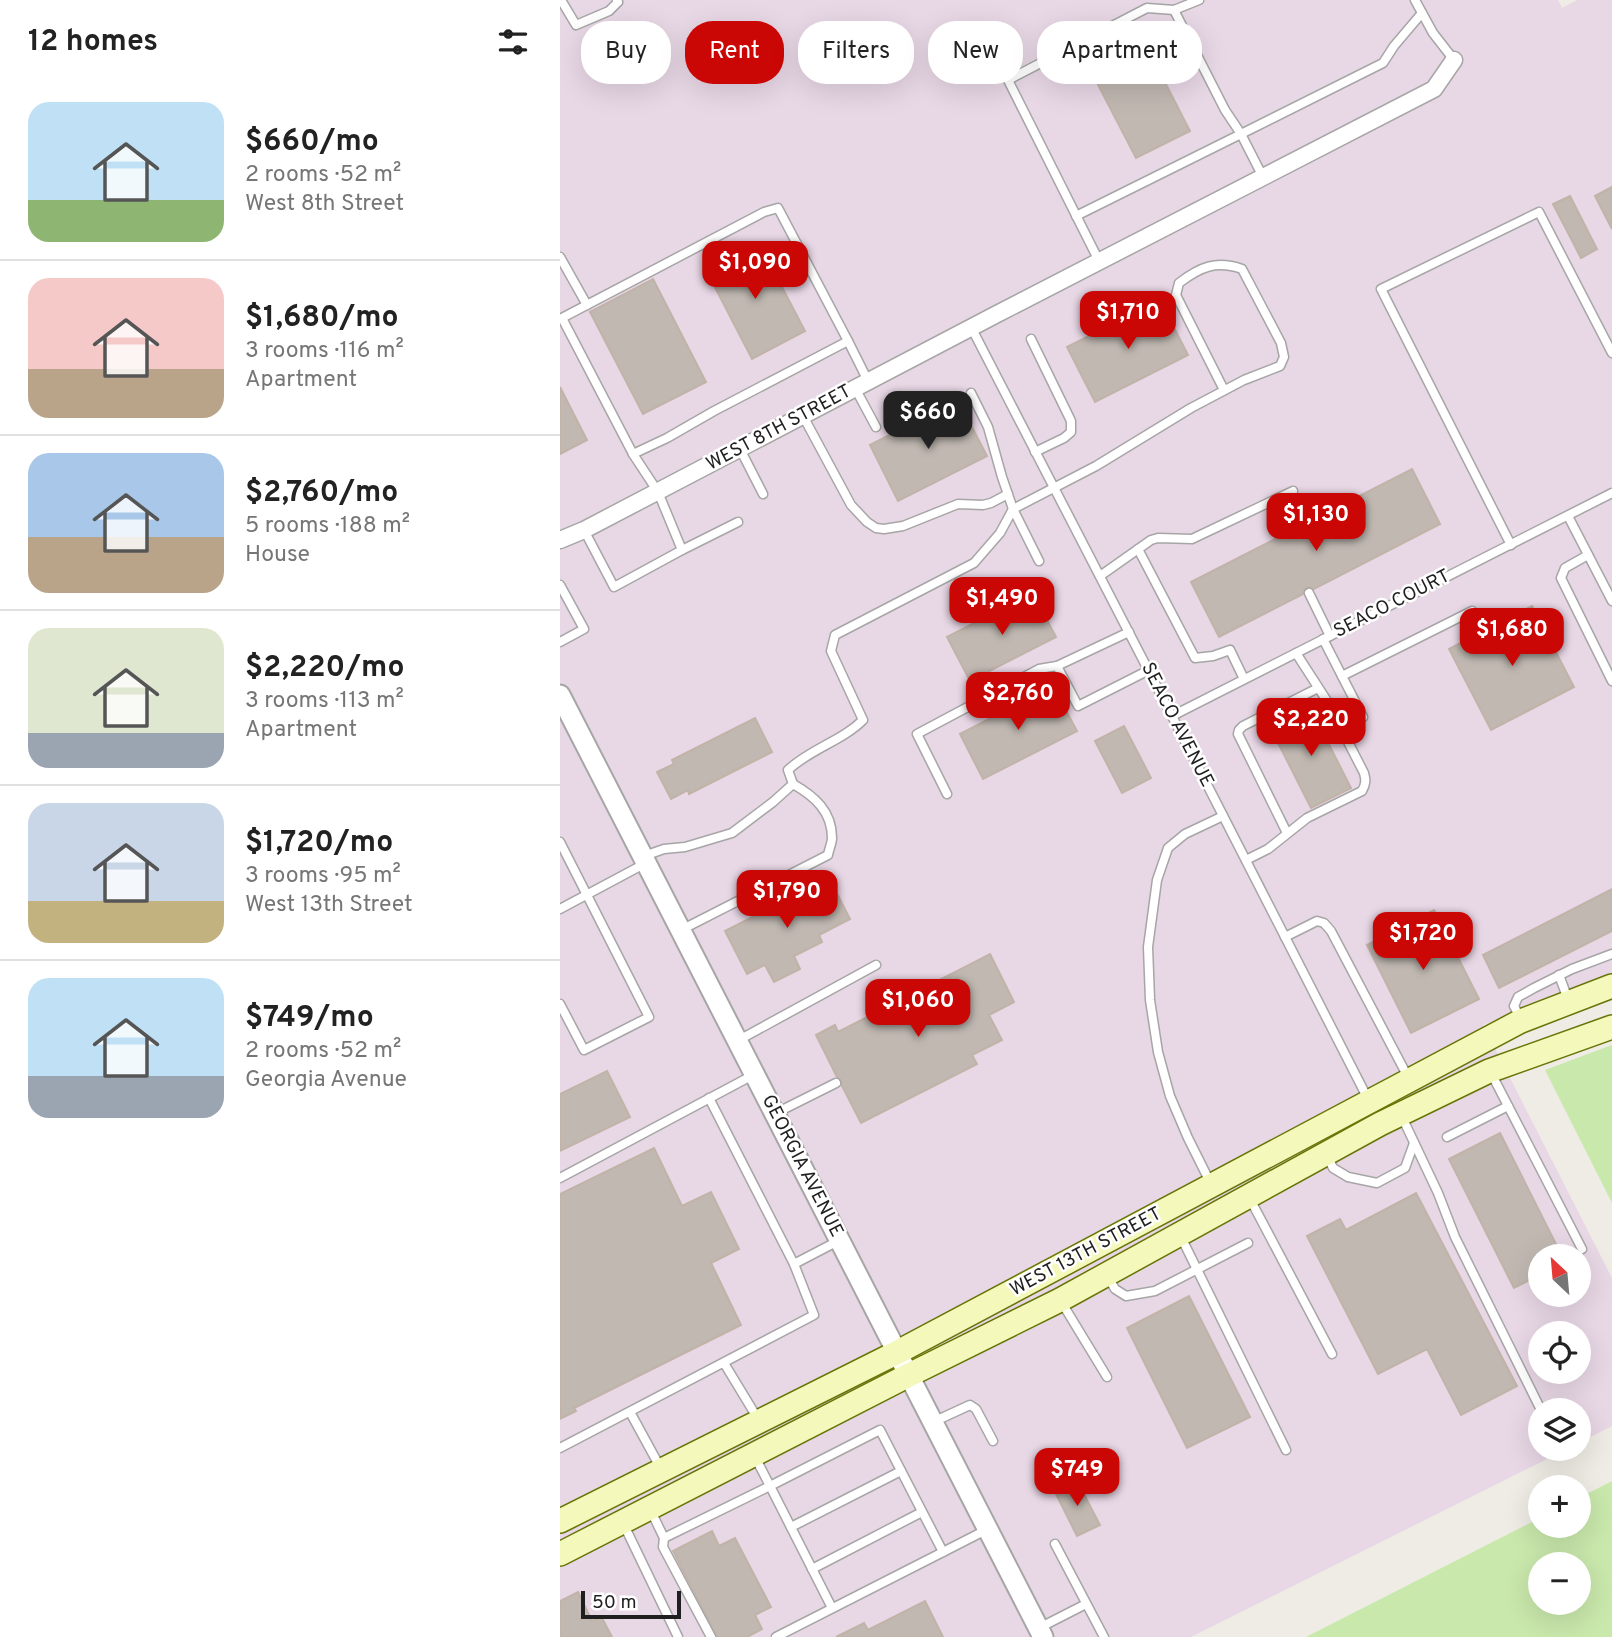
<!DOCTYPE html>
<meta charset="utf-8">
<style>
body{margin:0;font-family:Overpass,sans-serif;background:#f6f6f6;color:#222;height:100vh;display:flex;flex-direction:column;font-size:26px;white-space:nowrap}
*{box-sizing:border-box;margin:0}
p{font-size:23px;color:#767676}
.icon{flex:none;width:38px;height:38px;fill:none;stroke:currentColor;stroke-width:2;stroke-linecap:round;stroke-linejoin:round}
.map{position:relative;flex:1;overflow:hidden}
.sheet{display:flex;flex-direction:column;background:#fff;width:560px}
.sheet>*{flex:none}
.guide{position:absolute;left:21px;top:21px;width:665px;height:63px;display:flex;gap:14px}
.needle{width:46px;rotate:334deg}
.tools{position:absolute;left:968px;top:1244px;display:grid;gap:14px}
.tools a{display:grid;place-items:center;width:63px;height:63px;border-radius:50%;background:#fff;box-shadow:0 7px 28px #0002;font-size:35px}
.scale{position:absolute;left:21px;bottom:18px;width:100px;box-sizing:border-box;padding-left:7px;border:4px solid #1f1f1f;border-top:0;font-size:19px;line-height:24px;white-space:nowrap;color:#1f1f1f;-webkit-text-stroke:5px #fff;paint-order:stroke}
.price{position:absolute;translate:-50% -60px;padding:0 16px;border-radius:14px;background:#ca0704;color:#fff;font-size:23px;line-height:46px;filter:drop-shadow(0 2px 4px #0008)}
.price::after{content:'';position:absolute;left:50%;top:42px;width:21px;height:16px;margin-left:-10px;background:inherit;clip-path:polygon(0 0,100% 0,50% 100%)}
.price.selected{background:#222;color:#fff}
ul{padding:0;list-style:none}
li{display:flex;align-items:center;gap:21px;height:175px;padding:0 28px}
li+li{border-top:2px solid #e0e0e0}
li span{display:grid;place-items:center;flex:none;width:196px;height:140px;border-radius:21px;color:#555}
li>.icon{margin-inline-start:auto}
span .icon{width:84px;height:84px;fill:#fffc;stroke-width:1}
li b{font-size:30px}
h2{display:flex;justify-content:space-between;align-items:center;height:84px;padding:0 28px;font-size:30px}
.pill{padding:0 24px;border-radius:28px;background:#fff;box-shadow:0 7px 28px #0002;font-size:24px;line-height:63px}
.pill.selected{background:#ca0704;color:#fff}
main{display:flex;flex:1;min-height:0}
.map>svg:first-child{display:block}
</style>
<main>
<section class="sheet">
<h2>12 homes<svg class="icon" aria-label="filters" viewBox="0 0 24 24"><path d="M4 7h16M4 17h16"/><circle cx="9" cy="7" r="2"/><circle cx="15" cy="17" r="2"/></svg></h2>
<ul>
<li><span style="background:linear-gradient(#bfe0f5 70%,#8fb573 0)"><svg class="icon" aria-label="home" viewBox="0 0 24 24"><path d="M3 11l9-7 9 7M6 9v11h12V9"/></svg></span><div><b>$660/mo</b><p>2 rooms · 52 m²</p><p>West 8th Street</p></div></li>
<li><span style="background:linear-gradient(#f6c9c9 65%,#b9a48a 0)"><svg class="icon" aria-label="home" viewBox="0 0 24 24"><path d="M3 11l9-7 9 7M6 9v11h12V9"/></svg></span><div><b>$1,680/mo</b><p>3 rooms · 116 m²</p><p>Apartment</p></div></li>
<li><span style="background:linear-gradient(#a9c7e8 60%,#b9a48a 0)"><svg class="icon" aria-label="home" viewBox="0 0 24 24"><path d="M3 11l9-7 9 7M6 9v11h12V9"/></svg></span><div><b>$2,760/mo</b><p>5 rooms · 188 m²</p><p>House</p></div></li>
<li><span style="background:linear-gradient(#dfe7d0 75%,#9aa5b1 0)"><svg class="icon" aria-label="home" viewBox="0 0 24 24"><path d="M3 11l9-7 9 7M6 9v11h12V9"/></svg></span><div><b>$2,220/mo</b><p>3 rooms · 113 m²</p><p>Apartment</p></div></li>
<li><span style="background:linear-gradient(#c9d6e8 70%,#c2b280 0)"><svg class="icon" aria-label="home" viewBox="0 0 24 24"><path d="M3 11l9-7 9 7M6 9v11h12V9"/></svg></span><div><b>$1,720/mo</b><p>3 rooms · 95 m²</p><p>West 13th Street</p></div></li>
<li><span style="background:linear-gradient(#bfe0f5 70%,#9aa5b1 0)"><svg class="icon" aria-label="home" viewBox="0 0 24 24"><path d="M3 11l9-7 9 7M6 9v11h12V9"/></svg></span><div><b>$749/mo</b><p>2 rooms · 52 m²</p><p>Georgia Avenue</p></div></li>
</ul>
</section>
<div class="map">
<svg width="1052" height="1637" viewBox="0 0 1052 1637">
<rect width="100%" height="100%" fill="#efece5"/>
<path fill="#e8d7e5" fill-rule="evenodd" d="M0,0H998L1002,8L1017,0H1052V974L923,1025L1052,1278V1426L1019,1443L1018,1410H980V1449H1007L631,1637H0ZM980,1256H1018V1295H980ZM980,1334H1018V1372H980Z"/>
<g fill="#c9e8ac" fill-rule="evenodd">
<polygon points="1052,1045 1052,1203 985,1070"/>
<path d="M1052,1481V1637H746L980,1518V1526H1018L1019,1498ZM980,1564H1018V1603H980Z"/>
</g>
<g fill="#c0b8b1" stroke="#c1b3a8" stroke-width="2">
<polygon points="574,22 630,131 576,158 520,50"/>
<polygon points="1052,187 1052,229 1035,196"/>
<polygon points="1010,196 1037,249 1021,258 993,204"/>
<polygon points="199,243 245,331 192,359 146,270"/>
<polygon points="93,279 146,382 83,414 30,312"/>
<polygon points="600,300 628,355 535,402 507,347"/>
<polygon points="0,387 27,440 0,454"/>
<polygon points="398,400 427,456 338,501 310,445"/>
<polygon points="852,469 880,524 754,589 750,587 746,587 743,594 659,637 631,582"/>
<polygon points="473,593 496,637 410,681 387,637"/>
<polygon points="972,606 1014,687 931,730 889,649"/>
<polygon points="493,686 517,731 423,779 400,734"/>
<polygon points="750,707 791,788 751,808 710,727"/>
<polygon points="195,718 212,752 129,794 128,790 111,799 97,772 114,764 112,760"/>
<polygon points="564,726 591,778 562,793 535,741"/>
<polygon points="269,878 290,919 259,935 262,942 234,956 240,969 214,982 205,965 187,974 165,931"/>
<polygon points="1052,889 1052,931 939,988 923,955"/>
<polygon points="874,910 919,999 851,1033 807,945"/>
<polygon points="430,954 454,1002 429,1015 442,1040 412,1055 417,1064 301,1123 282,1086 281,1080 277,1077 256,1035 275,1025 278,1032"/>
<polygon points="47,1071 70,1117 0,1151 0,1094"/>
<polygon points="940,1133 1002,1256 980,1256 980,1275 954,1288 889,1159"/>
<polygon points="94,1148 122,1206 151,1192 179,1249 151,1263 181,1325 14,1408 16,1411 0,1419 0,1194"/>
<polygon points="856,1193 957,1386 901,1415 867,1349 818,1374 747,1236 780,1219 786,1230"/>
<polygon points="629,1296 690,1417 627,1448 567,1328"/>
<polygon points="516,1479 540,1525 517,1536 494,1490"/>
<polygon points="152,1531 159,1546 175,1538 211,1607 195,1615 202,1629 187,1637 157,1637 113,1551"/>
<polygon points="18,1592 32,1621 41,1616 52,1637 0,1637 0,1601"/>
<polygon points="365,1601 383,1637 276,1637 304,1623 308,1630"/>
</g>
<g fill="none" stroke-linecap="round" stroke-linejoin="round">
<defs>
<g id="service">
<polyline points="1,0 16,25 49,11 58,2 57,0"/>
<polyline points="855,0 873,33 894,60"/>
<polyline points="703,177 681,134 823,63 834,46 862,13"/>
<polyline points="516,216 681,134 665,110 614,10"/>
<polyline points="0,257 27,305"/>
<polyline points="539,261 448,80 587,8 614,10 639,0"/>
<polyline points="411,327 612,716 808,1099"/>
<polyline points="471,339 511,421 511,432 504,438 475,452"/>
<polyline points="295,388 316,427"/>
<polyline points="411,393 428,427 442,477 453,509 479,561"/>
<polyline points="243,416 291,505 307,522 316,528 324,529 343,526 398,504 423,505 431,503 448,494"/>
<polyline points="180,449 203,494"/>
<polyline points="73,454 107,438 154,411 288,341 308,381"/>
<polyline points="1008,516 1052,601"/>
<polyline points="24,530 54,587 122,550 178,522"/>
<polyline points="951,545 821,289 979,212 1052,353"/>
<polyline points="578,549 635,658 653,656 670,650 684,679"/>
<polyline points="122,550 98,492 73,454 2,318 204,212 218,208 288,341"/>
<polyline points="1028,555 1005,568 1001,578 1052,681"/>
<polyline points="540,576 591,540 598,538 632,539 733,491"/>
<polyline points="0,585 24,629 0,642"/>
<polyline points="749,593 770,636"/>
<polyline points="763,639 803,717"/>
<polyline points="497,666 518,706 589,670"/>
<polyline points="782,676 912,611"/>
<polyline points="612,716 1052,493"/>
<polyline points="387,794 357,734 479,669 497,666 569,632"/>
<polyline points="727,833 678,734 679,730 683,726 758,688"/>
<polyline points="0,842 89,1017 24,1050 0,1004"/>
<path d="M84,856L104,849L125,847L172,833L213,802L233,784L228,770C250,749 282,741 303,720L271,651L275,635L414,563L440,533L453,509L536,466L631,408L684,380L720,366L724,357L721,343L682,269C656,260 640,267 619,283L616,295L664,390"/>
<path d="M686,860L708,849L747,818L802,791C806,784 806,780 804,773L767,701L736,653"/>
<polyline points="0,909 86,863"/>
<path d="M121,930L268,855C269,849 272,843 272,838C272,811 254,796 233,784"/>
<polyline points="725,937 757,921 764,923 771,931 849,1079"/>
<polyline points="999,975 1009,1002"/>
<polyline points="960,1018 954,1006 958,997 974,988 1012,969 1052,954"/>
<polyline points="177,1041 316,965"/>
<polyline points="930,1071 1022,1249"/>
<polyline points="149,1098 234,1264 280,1240"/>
<polyline points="216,1113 276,1083"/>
<polyline points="842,1117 878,1193 895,1237 981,1410"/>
<polyline points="887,1137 948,1106"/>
<polyline points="767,1155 773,1168 788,1177 817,1183 845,1168 854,1143"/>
<polyline points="0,1178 195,1074"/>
<polyline points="650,1182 628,1138 610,1096 598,1052 590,1000 588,947 597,880 608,848 625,834 663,816"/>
<polyline points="690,1199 772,1354"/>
<polyline points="621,1237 726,1450"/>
<polyline points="548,1277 555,1289 566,1296 595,1291 688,1243"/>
<polyline points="502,1303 547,1377"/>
<polyline points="164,1363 198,1419"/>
<polyline points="70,1412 100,1467"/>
<polyline points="373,1422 410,1405 416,1409 433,1441"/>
<polyline points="0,1448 254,1315 234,1264"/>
<polyline points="195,1457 210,1486 320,1430 383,1552 428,1529"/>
<polyline points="90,1509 104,1538"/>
<polyline points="63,1523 118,1637"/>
<polyline points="231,1527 341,1471"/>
<polyline points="495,1544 544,1637"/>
<polyline points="252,1569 362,1512"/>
<polyline points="479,1628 526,1604"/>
<polyline points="151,1637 103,1547 104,1538 210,1486 272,1608"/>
<polyline points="216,1637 383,1552"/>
</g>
<polyline id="minor" points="0,540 24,530 437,314 874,89 894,60"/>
<polyline id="tertiary" points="0,695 483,1637"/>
<g id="secondary">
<polyline points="0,1521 338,1352 961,1021 1052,986"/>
<polyline points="0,1554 349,1375 500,1300 820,1124 929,1071 1052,1027"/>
</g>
</defs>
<use href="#service" stroke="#a6a6a6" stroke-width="11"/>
<use href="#minor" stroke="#a6a6a6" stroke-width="19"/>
<use href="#tertiary" stroke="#a6a6a6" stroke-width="23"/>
<use href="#secondary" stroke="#677507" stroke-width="26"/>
<use href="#service" stroke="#fff" stroke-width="8"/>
<use href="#minor" stroke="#fff" stroke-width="16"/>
<use href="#tertiary" stroke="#fff" stroke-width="19"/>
<use href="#secondary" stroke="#f4f8ba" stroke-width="23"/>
</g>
<g text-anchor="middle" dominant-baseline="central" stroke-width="5" stroke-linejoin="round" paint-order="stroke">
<g font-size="19" fill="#1f1f1f" stroke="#fff">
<text transform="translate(219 428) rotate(-28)">WEST 8TH STREET</text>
<text transform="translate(832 604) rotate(-27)">SEACO COURT</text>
<text transform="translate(617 725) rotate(63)">SEACO AVENUE</text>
<text transform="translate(242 1166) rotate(63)">GEORGIA AVENUE</text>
<text transform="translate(526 1252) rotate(-28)">WEST 13TH STREET</text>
</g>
</g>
</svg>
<div class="tools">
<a><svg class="needle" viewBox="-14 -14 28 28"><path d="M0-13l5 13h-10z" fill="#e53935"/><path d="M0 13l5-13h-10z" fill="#767676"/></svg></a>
<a><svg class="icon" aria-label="locate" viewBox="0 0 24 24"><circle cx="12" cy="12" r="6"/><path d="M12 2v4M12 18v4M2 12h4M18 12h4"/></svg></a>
<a><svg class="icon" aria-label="layers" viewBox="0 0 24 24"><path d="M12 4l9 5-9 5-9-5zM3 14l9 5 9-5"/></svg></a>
<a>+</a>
<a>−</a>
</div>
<div class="scale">50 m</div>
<b class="price" style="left:195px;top:301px">$1,090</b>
<b class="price" style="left:568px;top:351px">$1,710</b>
<b class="price selected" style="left:368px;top:451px">$660</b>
<b class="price" style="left:756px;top:553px">$1,130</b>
<b class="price" style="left:442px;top:637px">$1,490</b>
<b class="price" style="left:952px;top:668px">$1,680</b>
<b class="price" style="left:458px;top:732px">$2,760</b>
<b class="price" style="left:751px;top:758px">$2,220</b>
<b class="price" style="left:227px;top:930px">$1,790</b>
<b class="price" style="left:863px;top:972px">$1,720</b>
<b class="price" style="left:358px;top:1039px">$1,060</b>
<b class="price" style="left:517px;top:1508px">$749</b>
<div class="guide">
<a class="pill">Buy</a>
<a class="pill selected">Rent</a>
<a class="pill">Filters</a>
<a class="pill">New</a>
<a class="pill">Apartment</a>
</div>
</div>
</main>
